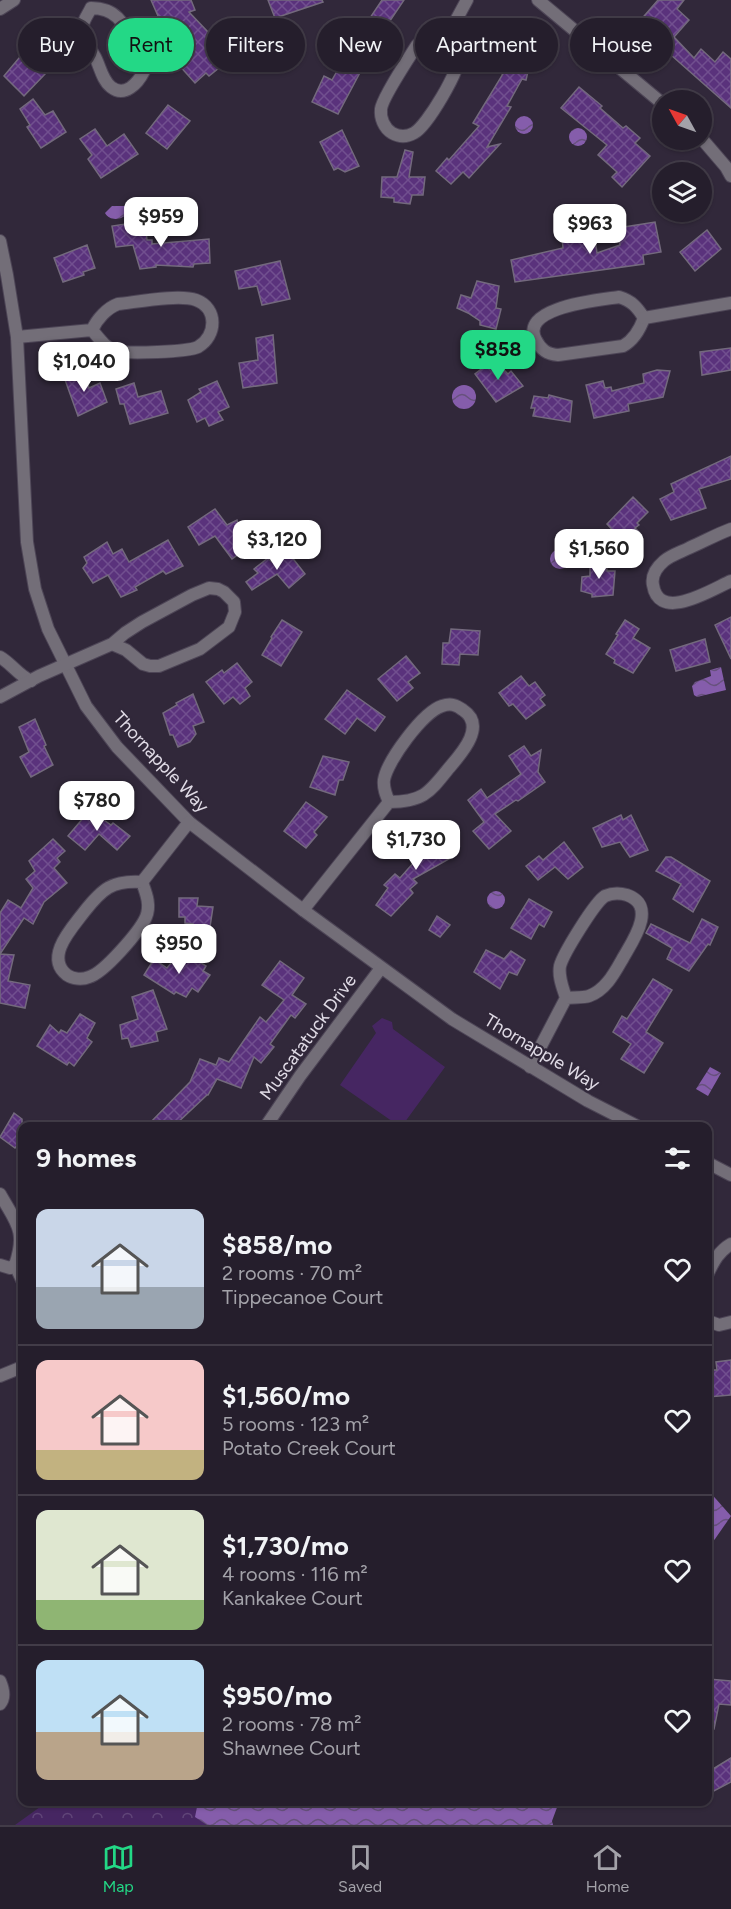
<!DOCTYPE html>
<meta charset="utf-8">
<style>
body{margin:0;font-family:Figtree,sans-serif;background:#2d2734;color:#f1f3f6;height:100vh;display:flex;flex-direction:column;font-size:22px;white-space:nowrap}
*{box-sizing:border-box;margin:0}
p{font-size:20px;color:#a3a2a9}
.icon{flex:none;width:33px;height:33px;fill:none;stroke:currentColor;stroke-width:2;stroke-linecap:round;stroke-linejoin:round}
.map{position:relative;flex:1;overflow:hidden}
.panel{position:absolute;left:18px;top:1122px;width:694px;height:684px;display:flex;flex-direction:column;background:#251e2c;border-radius:12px;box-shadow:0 2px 4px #0004,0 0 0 2px #423c48}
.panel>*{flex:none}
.guide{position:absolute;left:18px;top:18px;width:696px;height:54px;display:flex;gap:12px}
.needle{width:39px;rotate:310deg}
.controls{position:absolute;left:652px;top:90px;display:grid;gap:12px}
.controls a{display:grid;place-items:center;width:60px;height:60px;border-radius:50%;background:#251e2c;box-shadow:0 2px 4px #0004,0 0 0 2px #423c48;font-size:30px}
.price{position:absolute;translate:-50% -51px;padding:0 14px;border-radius:12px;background:#fff;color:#222;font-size:20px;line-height:39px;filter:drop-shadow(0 2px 3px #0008)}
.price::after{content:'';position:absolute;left:50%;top:36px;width:18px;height:14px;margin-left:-9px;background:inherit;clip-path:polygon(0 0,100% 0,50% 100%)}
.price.selected{background:#23d886;color:#111}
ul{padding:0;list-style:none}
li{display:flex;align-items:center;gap:18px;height:150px;padding:0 18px}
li+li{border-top:2px solid #423c48}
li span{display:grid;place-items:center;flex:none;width:168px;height:120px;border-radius:12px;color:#555}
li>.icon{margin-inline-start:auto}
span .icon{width:72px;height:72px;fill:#fffc;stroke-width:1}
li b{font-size:26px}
h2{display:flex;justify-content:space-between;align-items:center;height:72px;padding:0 18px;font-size:26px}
.tag{padding:0 21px;border-radius:27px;background:#251e2c;box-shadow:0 2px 4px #0004,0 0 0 2px #423c48;font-size:21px;line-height:54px}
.tag.selected{background:#23d886;color:#111}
.tabs{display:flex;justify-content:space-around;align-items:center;height:84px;border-top:2px solid #423c48;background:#251e2c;font-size:16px;color:#a3a2a9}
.tabs a{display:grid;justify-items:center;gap:3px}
.tabs .selected{color:#23d886}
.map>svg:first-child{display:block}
</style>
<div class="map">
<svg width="731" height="1825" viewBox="0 0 731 1825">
<defs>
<pattern id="forest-crowns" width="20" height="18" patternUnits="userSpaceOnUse" patternTransform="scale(1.5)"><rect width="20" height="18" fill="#462662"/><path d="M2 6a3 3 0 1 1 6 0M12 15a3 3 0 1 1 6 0" fill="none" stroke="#604578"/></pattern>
<pattern id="water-waves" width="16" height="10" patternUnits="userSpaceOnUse" patternTransform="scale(1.5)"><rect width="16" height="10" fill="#855dab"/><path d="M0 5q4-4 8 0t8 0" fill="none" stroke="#67517d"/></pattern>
<pattern id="building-cross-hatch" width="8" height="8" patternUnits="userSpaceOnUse" patternTransform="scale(1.5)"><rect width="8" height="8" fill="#5a327c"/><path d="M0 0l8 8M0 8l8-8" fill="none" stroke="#714f8f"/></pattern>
</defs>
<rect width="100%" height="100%" fill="#31283a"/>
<polygon fill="url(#forest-crowns)" points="47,1802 198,1802 196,1817 207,1825 15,1825"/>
<polygon fill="#462662" points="382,1018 392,1022 393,1029 445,1067 402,1126 399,1126 340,1085 376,1033 372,1026"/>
<g fill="url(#water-waves)">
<circle cx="524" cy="125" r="9"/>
<circle cx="578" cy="137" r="9"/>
<path d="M112,206H125L129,212C123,220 110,222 105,213Z"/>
<circle cx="464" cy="397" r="12"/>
<circle cx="560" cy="559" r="10"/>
<polygon points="721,667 726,690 697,697 694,695 692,686 695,682 711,676 710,670"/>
<circle cx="496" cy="900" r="9"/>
<polygon points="710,1067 721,1073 708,1096 696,1089"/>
<polygon points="708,1490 731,1516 708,1549"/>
<polygon points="198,1802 559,1802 552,1821 553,1825 207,1825 195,1817"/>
</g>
<g fill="url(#building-cross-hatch)" stroke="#73697d" stroke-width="1.5">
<polygon points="151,0 191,0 195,10 189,12 225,50 221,53 224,56 217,63 220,67 209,76 206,73 195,83 178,64 195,48 171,20 162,25"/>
<polygon points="268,0 322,0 323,2 275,18"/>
<polygon points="382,0 404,0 381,34 384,36 365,68 363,67 338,114 312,102 324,76 332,80 345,57 339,53 353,28 360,33"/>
<polygon points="658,0 684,0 677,9 689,20 674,37 694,58 701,49 715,62 723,52 731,59 731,108 671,55 669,57 648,40 654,34 639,22"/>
<polygon points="500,36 525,42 519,63 529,67 526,80 522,79 507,106 511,107 487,147 500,144 469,178 463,172 451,184 436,171 447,158 449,160 479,126 473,123 503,74 492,70"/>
<polygon points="35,39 50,50 36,66 45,74 24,96 4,76"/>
<polygon points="579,87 602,106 600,108 623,128 626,126 640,138 635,143 650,156 622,187 612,177 617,172 598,155 607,145 561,108"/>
<polygon points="33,99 45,115 53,111 66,132 41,148 27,127 30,125 20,109"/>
<polygon points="168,105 190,121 167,149 146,133"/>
<polygon points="95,129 107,146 124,134 138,154 101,178 88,159 92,155 80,139"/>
<polygon points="342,130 359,166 345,172 338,168 334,170 320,142"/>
<polygon points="405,150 413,152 409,177 425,177 423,195 412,195 410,204 394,202 394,198 381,197 382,177 397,177"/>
<polygon points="145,221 147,240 152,240 152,244 209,239 210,263 194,264 193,267 156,265 156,267 140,269 133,245 116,247 112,226"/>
<polygon points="655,222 661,252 643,255 644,264 515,282 511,260 563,248 562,237 594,232 597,253 620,245 618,228"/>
<polygon points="707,230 721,249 695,271 680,252"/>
<polygon points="87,245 95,268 83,272 84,275 63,282 54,258"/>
<polygon points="280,261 290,299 262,305 257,286 239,289 235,271"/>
<polygon points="477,281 499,286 496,308 501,309 496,329 480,325 480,321 468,313 457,308 461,295 471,298"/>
<polygon points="273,335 277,383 243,388 239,363 258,360 256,338"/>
<polygon points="731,348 731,370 702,375 700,352"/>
<polygon points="494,362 500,369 502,368 508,374 511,371 523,386 496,402 475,374 489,363 490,365"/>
<polygon points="82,370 89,388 100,383 107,402 78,416 64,377"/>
<polygon points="657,370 670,371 663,397 628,404 629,411 594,418 586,385 603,381 605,388 611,387 612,391 644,383 643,374"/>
<polygon points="217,381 229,407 218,412 223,420 209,426 205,418 197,422 188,400 201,392 199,389"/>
<polygon points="134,383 138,397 161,391 168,413 130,424 124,404 120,404 116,389"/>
<polygon points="549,395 572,401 570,422 533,416 535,408 531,408 534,396 548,398"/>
<polygon points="731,456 731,479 699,489 706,508 671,520 660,499 674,492 671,484"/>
<polygon points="633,497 648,512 637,523 639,525 635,528 639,532 626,545 607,524"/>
<polygon points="215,509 227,525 237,520 240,536 238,537 246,549 232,559 215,536 199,545 188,527"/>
<polygon points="168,540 183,566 166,574 163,571 135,587 137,590 121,597 108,575 93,583 83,568 87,563 84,557 107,542 113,554 122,549 129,562"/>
<polygon points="287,551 305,574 289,588 277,574 252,590 246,582 258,573 254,569 268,558 272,562"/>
<polygon points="606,560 607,571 615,571 613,595 592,597 592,594 581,591 582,577 590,576 590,561"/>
<polygon points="731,617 731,659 715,625"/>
<polygon points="282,620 302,632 281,666 262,655 272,638 271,637"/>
<polygon points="625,620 639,629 633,638 650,648 633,673 614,663 615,660 606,654 618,635 616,634"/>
<polygon points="451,629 480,631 478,655 460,654 459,665 442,664 443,643 449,643"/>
<polygon points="705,639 710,662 676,671 670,650"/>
<polygon points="406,656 420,673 408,682 413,688 397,701 378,679"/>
<polygon points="237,663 252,682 245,688 250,696 240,704 233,697 224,704 206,682 222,670 224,673"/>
<polygon points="521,676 529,686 535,682 545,695 540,699 545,705 526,719 513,704 509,706 499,693"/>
<polygon points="347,690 385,717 375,731 357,718 345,734 325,719"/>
<polygon points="193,694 204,722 193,726 196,734 190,742 178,747 173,735 170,735 163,713 177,705 176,703"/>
<polygon points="35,719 46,745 44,746 53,765 31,777 20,757 29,752 19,727"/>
<polygon points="524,746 531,756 541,750 538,772 545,782 518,801 516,800 495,814 511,831 489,849 473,831 484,822 468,800 481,789 487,798 521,774 509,756"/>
<polygon points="323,756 349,762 343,780 339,780 335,795 310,787"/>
<polygon points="306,802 327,817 314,832 317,835 306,848 284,831"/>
<polygon points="90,810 111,825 113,823 130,836 117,850 99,834 85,850 68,836"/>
<polygon points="621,815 623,820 631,815 648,850 630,857 620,842 602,847 593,828"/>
<polygon points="440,828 456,855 413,879 417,883 410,889 413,893 391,916 376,905 388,888 384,885 395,874 400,878 415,861 410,854 425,844 422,840"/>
<polygon points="53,839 65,851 57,858 60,862 54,868 67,883 44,902 33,924 24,918 0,954 14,955 8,981 30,985 25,1008 0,1003 0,913 8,900 21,908 33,888 26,879 35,871 29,861"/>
<polygon points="564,842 583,867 568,879 555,867 538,880 526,866 539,856 543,860"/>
<polygon points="666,857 671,857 710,881 693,912 673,899 681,884 656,871"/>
<polygon points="179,898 198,898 197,906 213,907 208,940 192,939 193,924 185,923 185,917 179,917"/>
<polygon points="529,899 552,912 544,927 539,924 531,939 511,928"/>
<polygon points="437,916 450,925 440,937 429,930"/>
<polygon points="702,919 718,927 710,945 708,944 689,971 667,959 672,948 646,933 651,924 690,943"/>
<polygon points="486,950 504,959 511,951 525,960 517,975 509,972 500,989 474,972"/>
<polygon points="180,952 184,952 206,966 203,971 210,975 198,992 192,988 186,997 176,992 174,994 144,975 154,959 167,968"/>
<polygon points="280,961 304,978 292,995 306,1004 295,1018 291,1015 270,1044 274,1047 261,1063 254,1057 241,1088 217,1079 208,1095 207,1095 174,1126 147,1126 190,1082 200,1059 216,1065 219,1058 229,1062 260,1017 266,1022 284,1000 262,985"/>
<polygon points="653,979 672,990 646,1032 663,1043 644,1073 621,1059 631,1044 613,1032 622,1016 627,1019"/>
<polygon points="153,990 167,1029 156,1032 158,1041 131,1047 128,1038 122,1039 120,1025 138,1019 132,997"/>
<polygon points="80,1014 95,1023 87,1038 92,1042 74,1066 69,1062 67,1065 37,1046 50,1025 59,1033 61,1030 67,1033"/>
<polygon points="14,1113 22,1119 22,1140 15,1148 0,1137"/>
<polygon points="731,1360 731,1395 708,1397 708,1375 713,1374 713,1370 717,1370 716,1362"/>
<polygon points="708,1679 731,1681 731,1705 719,1704 714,1729 708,1729"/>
<polygon points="731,1758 731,1782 708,1794 708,1772"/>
</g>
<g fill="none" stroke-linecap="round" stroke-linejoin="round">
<defs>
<g id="street">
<polyline points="538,0 663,104"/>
<path d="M91,8C116,8 123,22 133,43C137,52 142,61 144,71C138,83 125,98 111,87C102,80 100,66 95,57C90,48 82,37 83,26C83,20 89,13 91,8Z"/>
<polyline points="0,9 14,0"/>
<path d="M436,35H448C453,40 458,47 459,55C461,69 427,126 414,133C407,137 399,137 392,133C384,128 380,118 381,109C382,98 410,56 417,45L424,39Z"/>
<polyline points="448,35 467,0"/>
<polyline points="702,139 726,167 731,176"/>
<polyline points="0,241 7,275 17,337 27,542 35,589 48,629 86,706 117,747 189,822 303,910 452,1019 588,1101 637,1126"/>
<path d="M619,297C632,301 637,307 644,318C640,329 634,340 623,346L558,355C547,354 541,350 536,340C518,307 600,300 619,297Z"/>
<polyline points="644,318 731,303"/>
<path d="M17,337L92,330C99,338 105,348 116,351C128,354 187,352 198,347C217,336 218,308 196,300C179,294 137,302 118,304C107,308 97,319 92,330"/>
<path d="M731,529C717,534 703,542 689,548C681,552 671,555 664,561C657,567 651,575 653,585C659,623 711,590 731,581"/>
<path d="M0,657C12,664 18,675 31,681"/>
<polyline points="0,697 39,676 112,644 125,633 142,622 192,595 209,588 218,589 224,592 234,602 235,612 229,627 200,649 159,666 150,666 143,664 126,650 112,644"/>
<path d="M142,882C146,893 151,905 146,917C140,931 104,973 89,977C82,980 73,979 67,975C44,957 72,928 84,912C102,889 112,880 142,882L189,822"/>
<path d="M303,910L389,802C386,795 383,788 384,780C387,761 423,712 442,706C451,703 456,705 463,710C487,726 461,754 449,768C429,793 423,802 389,802"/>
<path d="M530,1067L566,998C563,988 558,977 560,966C563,954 595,902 605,896C612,893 620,893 627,895C658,906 632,942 623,958C615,972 606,990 589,996C583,998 573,997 566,998"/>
<polyline points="266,1126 300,1076 381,968"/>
<polyline points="708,1163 731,1175"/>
<path d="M0,1194C16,1223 27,1230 15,1265L22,1280"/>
<polyline points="0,1265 10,1268 15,1265"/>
<path d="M708,1273C714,1261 719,1251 731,1244"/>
<polyline points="708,1321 719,1325 731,1322"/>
<polyline points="0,1376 22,1367"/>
<path d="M0,1681C3,1688 6,1697 0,1704"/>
</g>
</defs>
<use href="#street" stroke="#4d4556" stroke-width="14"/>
<use href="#street" stroke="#736e78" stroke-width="12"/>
</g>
<g text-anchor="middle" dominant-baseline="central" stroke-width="4.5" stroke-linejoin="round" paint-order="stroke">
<g font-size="18" fill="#e0dbe6" stroke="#31283a">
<text transform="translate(161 762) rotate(47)">Thornapple Way</text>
<text transform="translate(308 1037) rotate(-54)">Muscatatuck Drive</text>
<text transform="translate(542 1052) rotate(31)">Thornapple Way</text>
</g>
</g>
</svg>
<div class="controls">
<a><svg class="needle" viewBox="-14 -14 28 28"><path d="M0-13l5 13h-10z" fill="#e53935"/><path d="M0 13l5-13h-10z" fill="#a3a2a9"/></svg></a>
<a><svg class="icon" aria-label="layers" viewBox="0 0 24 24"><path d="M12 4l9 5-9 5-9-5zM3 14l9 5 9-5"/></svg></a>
</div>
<b class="price" style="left:161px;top:248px">$959</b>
<b class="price" style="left:590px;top:255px">$963</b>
<b class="price selected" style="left:498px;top:381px">$858</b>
<b class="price" style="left:84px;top:393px">$1,040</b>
<b class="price" style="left:277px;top:571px">$3,120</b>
<b class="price" style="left:599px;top:580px">$1,560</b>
<b class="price" style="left:97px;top:832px">$780</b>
<b class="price" style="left:416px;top:871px">$1,730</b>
<b class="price" style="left:179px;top:975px">$950</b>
<div class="guide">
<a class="tag">Buy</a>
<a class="tag selected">Rent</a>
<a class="tag">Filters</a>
<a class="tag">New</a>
<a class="tag">Apartment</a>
<a class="tag">House</a>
</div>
<section class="panel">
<h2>9 homes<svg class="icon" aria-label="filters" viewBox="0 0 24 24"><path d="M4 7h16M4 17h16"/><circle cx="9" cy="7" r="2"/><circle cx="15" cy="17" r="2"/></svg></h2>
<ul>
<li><span style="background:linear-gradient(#c9d6e8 65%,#9aa5b1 0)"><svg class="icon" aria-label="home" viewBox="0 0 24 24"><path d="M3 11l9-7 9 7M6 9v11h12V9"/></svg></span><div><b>$858/mo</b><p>2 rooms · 70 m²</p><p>Tippecanoe Court</p></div><svg class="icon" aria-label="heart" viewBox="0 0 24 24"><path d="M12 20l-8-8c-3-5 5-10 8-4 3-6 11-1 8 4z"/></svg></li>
<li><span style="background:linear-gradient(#f6c9c9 75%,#c2b280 0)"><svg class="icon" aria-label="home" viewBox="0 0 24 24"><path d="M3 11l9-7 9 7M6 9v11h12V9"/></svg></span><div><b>$1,560/mo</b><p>5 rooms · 123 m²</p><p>Potato Creek Court</p></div><svg class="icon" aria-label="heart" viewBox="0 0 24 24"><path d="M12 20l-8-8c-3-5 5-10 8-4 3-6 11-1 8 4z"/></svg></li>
<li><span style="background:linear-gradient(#dfe7d0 75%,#8fb573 0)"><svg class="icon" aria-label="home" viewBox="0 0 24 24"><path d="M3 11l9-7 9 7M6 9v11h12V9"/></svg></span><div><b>$1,730/mo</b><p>4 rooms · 116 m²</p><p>Kankakee Court</p></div><svg class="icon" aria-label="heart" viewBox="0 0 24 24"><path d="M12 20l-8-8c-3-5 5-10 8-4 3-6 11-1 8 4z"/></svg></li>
<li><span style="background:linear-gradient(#bfe0f5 60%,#b9a48a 0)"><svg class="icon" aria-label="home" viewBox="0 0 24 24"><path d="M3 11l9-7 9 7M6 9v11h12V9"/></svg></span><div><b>$950/mo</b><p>2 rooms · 78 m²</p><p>Shawnee Court</p></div><svg class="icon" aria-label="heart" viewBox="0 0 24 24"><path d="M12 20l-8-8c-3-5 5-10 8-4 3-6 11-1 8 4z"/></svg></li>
</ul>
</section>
</div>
<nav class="tabs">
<a class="selected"><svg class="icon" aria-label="map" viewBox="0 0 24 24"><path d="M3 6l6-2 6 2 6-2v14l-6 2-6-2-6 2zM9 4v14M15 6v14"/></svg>Map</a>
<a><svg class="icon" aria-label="saved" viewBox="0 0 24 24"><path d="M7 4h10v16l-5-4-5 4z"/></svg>Saved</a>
<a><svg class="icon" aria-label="home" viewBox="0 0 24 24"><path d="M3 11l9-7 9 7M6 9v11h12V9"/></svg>Home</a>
</nav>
